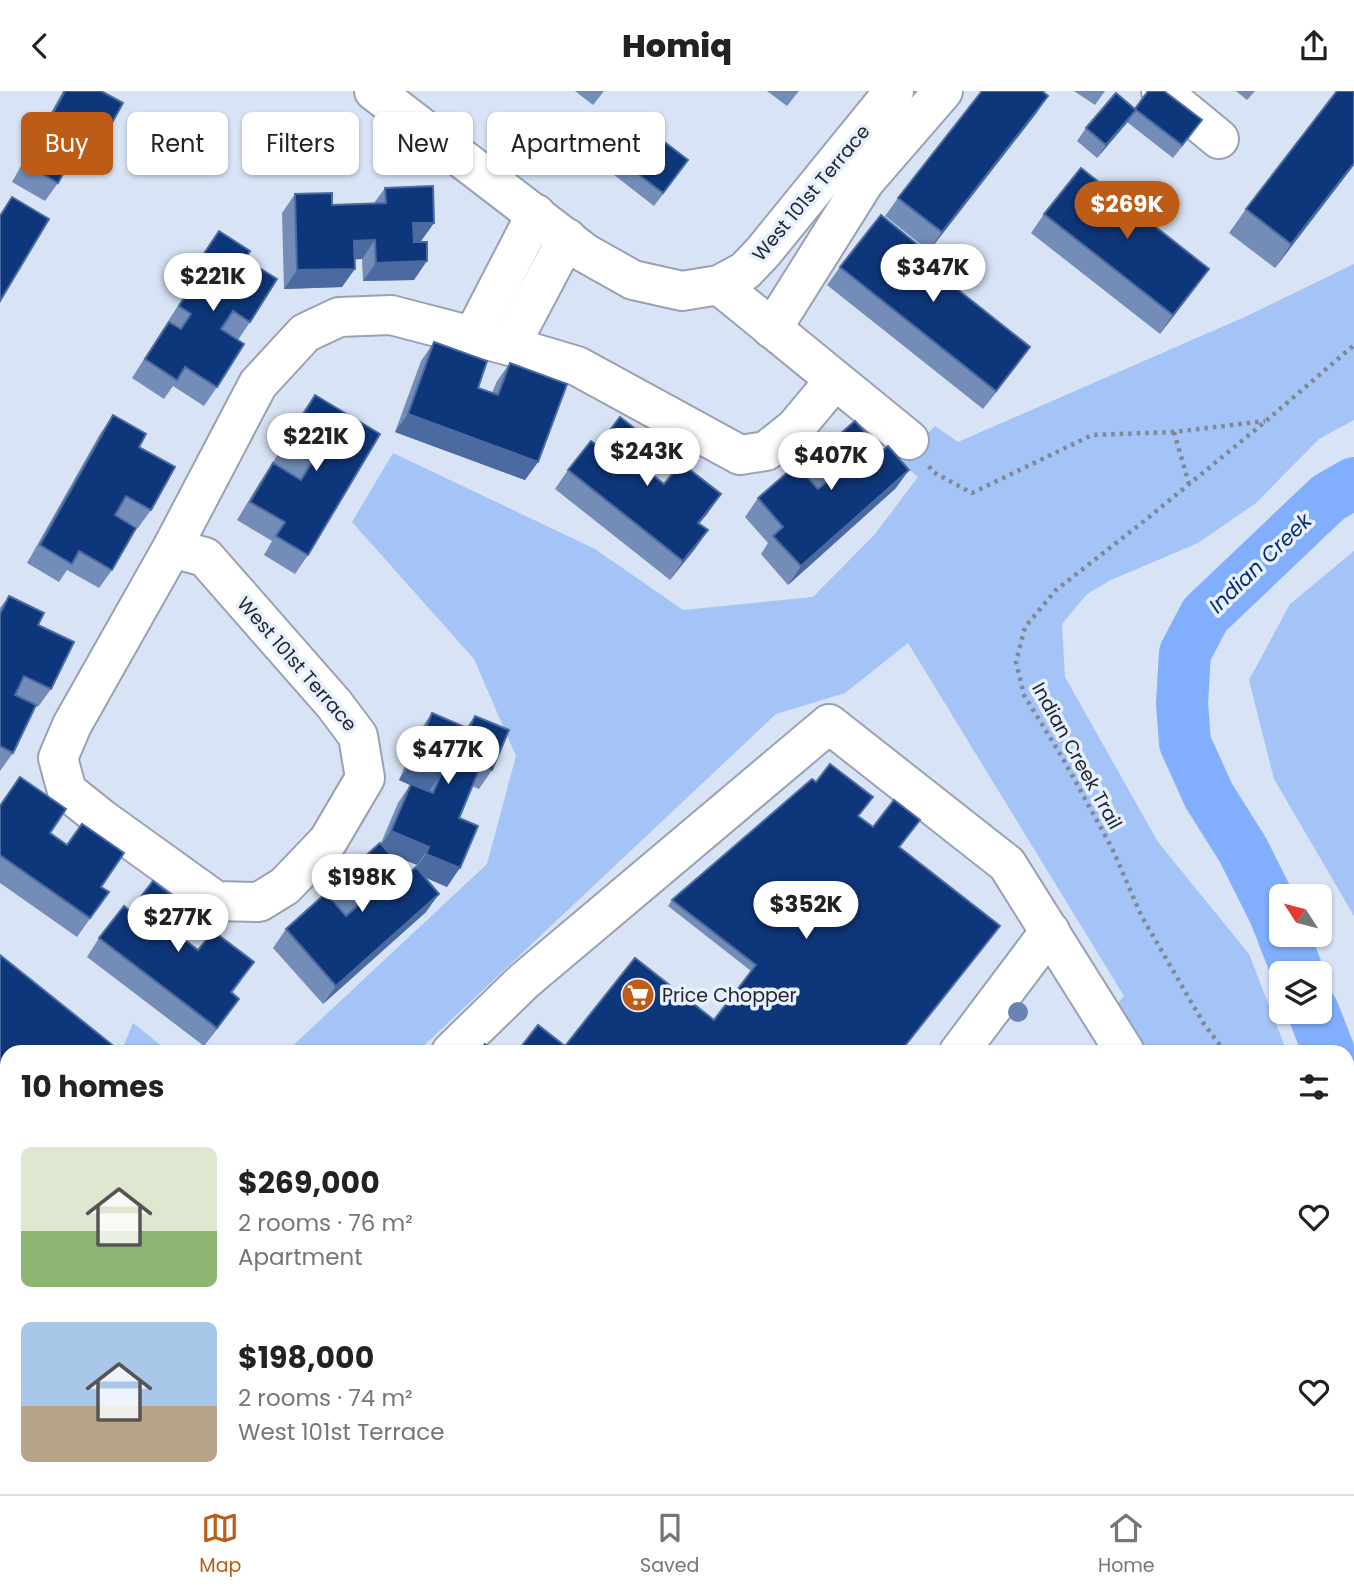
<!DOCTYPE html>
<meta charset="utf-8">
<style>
body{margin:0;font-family:Poppins,sans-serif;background:#f2f2f2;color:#222;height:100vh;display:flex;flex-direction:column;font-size:26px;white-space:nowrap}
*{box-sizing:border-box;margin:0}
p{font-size:23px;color:#767676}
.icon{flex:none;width:38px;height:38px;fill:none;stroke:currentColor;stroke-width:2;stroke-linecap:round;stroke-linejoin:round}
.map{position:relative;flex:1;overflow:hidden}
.panel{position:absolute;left:0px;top:954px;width:1354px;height:450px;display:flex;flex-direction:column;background:#fff;border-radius:21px 21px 0 0;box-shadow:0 2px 5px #0004}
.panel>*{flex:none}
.guide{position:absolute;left:21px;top:21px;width:700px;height:63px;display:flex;gap:14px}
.needle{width:46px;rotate:306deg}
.fabs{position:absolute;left:1269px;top:793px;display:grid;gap:14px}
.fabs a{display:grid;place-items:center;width:63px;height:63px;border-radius:10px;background:#fff;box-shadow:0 2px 5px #0004;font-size:35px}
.price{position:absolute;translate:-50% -60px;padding:0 16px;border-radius:24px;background:#fff;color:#222;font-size:23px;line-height:46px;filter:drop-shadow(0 2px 4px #0008)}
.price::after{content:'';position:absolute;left:50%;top:42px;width:21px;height:16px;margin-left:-10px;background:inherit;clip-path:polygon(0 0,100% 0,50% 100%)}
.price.current{background:#bc5c16;color:#fff}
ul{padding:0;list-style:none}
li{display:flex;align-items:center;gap:21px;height:175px;padding:0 21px}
li span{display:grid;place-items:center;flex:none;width:196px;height:140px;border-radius:10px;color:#555}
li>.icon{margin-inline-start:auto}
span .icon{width:84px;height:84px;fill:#fffc;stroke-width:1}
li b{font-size:30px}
h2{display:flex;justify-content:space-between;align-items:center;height:84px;padding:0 21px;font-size:30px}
.chip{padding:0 24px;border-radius:10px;background:#fff;box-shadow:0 2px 5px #0004;font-size:24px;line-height:63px}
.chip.current{background:#bc5c16;color:#fff}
header{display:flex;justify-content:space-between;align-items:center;height:91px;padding:0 21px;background:#fff;font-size:32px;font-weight:800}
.menu{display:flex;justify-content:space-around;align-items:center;height:98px;border-top:2px solid #e0e0e0;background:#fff;font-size:19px;color:#767676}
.menu a{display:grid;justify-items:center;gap:4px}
.menu .current{color:#bc5c16}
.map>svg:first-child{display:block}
</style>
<header><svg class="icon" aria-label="back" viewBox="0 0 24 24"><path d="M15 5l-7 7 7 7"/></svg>Homiq<svg class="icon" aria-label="share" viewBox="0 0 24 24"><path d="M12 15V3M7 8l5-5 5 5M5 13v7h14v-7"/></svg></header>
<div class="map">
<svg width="1354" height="1403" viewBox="0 0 1354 1403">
<rect width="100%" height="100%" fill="#d8e3f5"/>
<g fill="#a4c3f7">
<polygon points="1354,173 1354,329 1319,348 1256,412 1198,452 1111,489 1087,503 1062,533 1065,586 1158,751 1249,863 1287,961 1132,961 1108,924 1124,905 908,552 845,602 776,623 417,961 286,961 487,773 516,665 474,568 352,431 393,362 595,458 683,519 813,506 875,443 918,386 900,371 935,335 958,351 1247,225"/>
<polygon points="1354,460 1354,825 1274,688 1249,589 1290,513"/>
<polygon points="133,932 169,961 121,961"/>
<polygon points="1348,1088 1354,1099 1354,1336 1348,1321"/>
<polygon points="7,1153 7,1271 0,1268 0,1157"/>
<polygon points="0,1321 7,1324 7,1396 65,1397 64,1403 0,1403"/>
</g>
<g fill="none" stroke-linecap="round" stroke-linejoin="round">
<g stroke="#81affe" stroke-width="52">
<polyline points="1281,838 1274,821 1243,759 1209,705 1185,652 1182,612 1185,562 1205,524 1328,407 1354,392"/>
<polyline points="1283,844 1298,882"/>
<polyline points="1313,920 1329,961"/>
<polyline points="1348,1005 1354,1013"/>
</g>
<defs>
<g id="minor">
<polyline points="374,0 585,162 633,189 682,200 719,194 745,180 763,161 894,0"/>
<polyline points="1161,0 1219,48"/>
<polyline points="719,194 909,349"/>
<polyline points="772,238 865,90 943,0"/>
<polyline points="473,245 536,123"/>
<polyline points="510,255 567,147"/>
<polyline points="172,457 205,466 334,613 358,645 365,687 328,750 285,795 259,811 216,810 102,728 67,700 58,667 72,634 172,457 258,293 305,242 339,226 391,224 510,255 577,275 740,364 766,360 795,337 835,289"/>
<polyline points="451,961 524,890 829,633 1007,773 1125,961"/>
<polyline points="959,961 1050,840"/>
<polyline points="0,1292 7,1295"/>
<polyline points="1348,1357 1354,1369"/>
<polyline points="274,1396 282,1403"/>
<polyline points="421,1396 429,1403"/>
<polyline points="575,1396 583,1403"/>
<polyline points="980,1396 989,1403"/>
<polyline points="1135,1396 1143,1403"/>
<polyline points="1024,1403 1029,1396"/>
</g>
</defs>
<use href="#minor" stroke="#98a2b3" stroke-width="42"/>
<g stroke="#808894" stroke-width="4.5" stroke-dasharray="3.5 5" stroke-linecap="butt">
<polyline points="1174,341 1189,393"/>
<polyline points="929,375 933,381 972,402 1092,344 1174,341 1265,330"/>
<polyline points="1225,961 1204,933 1142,826 1112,757 1062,666 1024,604 1016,571 1025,536 1056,499 1143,431 1266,330 1354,254"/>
<polyline points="1348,1211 1354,1221"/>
</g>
<use href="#minor" stroke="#fff" stroke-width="38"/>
</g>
<circle fill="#6984b1" cx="1018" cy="921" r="10"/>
<g fill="#738db8" fill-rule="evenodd">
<polygon points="63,0 101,0 96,61 83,79 69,72 58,92 45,110 12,91"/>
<polygon points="575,0 604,0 593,14"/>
<polygon points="767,0 799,0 787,15"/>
<polygon points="1074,0 1105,0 1095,14"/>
<polygon points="1236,0 1255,0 1247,9"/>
<polygon points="1048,5 1035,24 929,160 885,125 898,107"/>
<polygon points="1134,18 1193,42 1173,67 1127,31 1097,67 1077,50 1086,37"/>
<polygon points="604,57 679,82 654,115 596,70"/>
<polygon points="1354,74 1275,177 1229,142 1246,118"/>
<polygon points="385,97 434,132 421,150 414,150 414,189 363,190 362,168 355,168 342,196 284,198 282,122 295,103 332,114 374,112"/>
<polygon points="1044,123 1209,178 1160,243 1031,142"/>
<polygon points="219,140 245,168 250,231 238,249 217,296 204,315 173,295 164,308 132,287 186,202 180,198"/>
<polygon points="918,167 1030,256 983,318 827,194 840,176"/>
<polygon points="434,251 478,297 492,302 497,290 510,272 538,371 525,389 395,341 421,270"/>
<polygon points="315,304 308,464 295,483 264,464 272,450 237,429 260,391 272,373 302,322"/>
<polygon points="113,324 139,356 151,419 138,437 115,424 112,479 99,497 67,479 59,491 27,472 100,343"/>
<polygon points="598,355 647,380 664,393 721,403 699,432 708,439 670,489 555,398 568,379"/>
<polygon points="816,364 896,397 788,494 761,463 768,452 745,426 758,407 804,382"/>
<polygon points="9,505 38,534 51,598 38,616 36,615 13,662 0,680 0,517"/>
<path d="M432,622L466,637L475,625L492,679L479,698L472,695L459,727L447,796L424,786L426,821L323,913L273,857L286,838L328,805L341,787L381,752L398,712L410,694L399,689L419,641ZM391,763L417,774L415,777L408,783Z"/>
<polygon points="0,715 50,742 101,796 109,801 77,846 0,792"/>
<polygon points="858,725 899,757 901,961 565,955 714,929 751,880 668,815 672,809"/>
<polygon points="130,820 181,846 241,890 232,902 226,926 204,955 87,866 99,847"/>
<polygon points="0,864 7,961 7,1055 0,1049"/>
</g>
<g fill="#4b6ba0">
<polygon points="1048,5 1035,24 929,160 942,141"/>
<polygon points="1136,19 1127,32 1097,67 1106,54"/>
<polygon points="1354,72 1354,74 1275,177 1291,153"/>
<polygon points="413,132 434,132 421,150 400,151"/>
<polygon points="375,149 362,168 341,169 354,150"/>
<polygon points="427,170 414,189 363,190 376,172"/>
<polygon points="355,178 342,196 284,198 297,179"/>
<polygon points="1209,178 1196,196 1160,243 1173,224"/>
<polygon points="1030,256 1017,274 983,318 996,300"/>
<polygon points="408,323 538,371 525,389 395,341"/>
<polygon points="909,379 896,397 788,494 801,475"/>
<polygon points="721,403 708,422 685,450 698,432"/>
<polygon points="708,439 695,458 670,489 683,470"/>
<polygon points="412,670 441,683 428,702 399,689"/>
<polygon points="391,740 429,756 417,774 378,758"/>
<polygon points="426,763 460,777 447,796 413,781"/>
<polygon points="439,803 426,821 323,913 336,895"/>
<polygon points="239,908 226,926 204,955 217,937"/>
</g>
<g fill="#0e377b" stroke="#4b6ba0" stroke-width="2">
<polygon points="65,0 101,0 123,12 96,61 80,52 58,92 25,73"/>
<polygon points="982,0 1042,0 1048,5 942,141 898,107"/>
<polygon points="1148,0 1164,0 1202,29 1182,54 1135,18"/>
<polygon points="1337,0 1354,0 1354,72 1291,153 1246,118"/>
<polygon points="1116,2 1136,19 1106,54 1086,37"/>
<polygon points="629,24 688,69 663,102 604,57"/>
<polygon points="1081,77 1209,178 1173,224 1044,123"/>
<polygon points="433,95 434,132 413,132 414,151 427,151 427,170 376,172 375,149 354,150 355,178 297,179 295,103 332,102 332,114 386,112 385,97"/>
<polygon points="12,106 49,128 0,210 0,125"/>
<polygon points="881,124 924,159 918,167 1030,256 996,300 840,176"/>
<polygon points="219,140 250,160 245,168 277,188 250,231 233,220 221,238 244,253 217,296 185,276 177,289 145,268 169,231 181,238 191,223 179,215 199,183 193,179"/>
<polygon points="434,251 487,270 478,297 498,304 510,272 567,293 538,371 408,323"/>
<polygon points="315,304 380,343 308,464 276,445 285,431 250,411 273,372 301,389 312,371 284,355"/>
<polygon points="113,324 146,343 139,356 175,376 151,419 126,405 115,424 136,437 112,479 79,460 72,473 40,454"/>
<polygon points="620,326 662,359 646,379 664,393 681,372 721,403 698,432 708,439 683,470 568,379 591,350 598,355"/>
<polygon points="855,330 882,360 888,355 909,379 801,475 773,445 783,436 758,407 796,374 818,398 834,385 816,364"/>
<polygon points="9,505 44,522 38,534 74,551 51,598 24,585 15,604 36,614 13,662 0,655 0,523"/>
<polygon points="432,622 469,638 475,625 509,639 492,679 481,674 459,727 478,735 460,777 426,763 429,756 391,740 411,693 433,702 441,683 412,670"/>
<polygon points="830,673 873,706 858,725 873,736 894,709 920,729 899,756 1000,835 900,961 517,961 538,934 565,955 635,867 714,929 756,874 672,809 812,688 816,691"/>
<polygon points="20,686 66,718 50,742 67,754 82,733 124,762 101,796 109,801 90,827 0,764 0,715"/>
<polygon points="380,752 408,783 416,776 439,803 336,895 286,838 326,802 346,825 362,811 341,787"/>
<polygon points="153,790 197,824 181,846 198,859 213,840 254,871 231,901 239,908 217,937 99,847 124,815 130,820"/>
<polygon points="0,864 121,961 7,961 7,1017 0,1012"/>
<polygon points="485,953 495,961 479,961"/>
<polygon points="235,1399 240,1403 231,1403"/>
</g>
<defs>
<symbol id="supermarket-disc" viewBox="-11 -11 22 22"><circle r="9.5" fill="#bc5c16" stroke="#e7f0fe"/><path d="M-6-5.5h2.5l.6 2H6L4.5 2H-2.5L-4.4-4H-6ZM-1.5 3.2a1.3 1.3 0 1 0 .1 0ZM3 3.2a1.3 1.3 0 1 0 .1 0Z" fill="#fff"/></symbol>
</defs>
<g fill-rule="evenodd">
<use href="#supermarket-disc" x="619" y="885" width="38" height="38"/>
</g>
<g text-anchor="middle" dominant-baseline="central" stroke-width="7" stroke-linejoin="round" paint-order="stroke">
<g font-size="19" fill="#23272d" stroke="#e7f0fe">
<text transform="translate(811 102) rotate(-50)">West 101st Terrace</text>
<text transform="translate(297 573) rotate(49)">West 101st Terrace</text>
<text transform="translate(1077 665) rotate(61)">Indian Creek Trail</text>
</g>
<g font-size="19" fill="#23272d" stroke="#e7f0fe" text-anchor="start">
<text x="662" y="904">Price Chopper</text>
</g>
<g font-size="21" font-style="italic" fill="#073073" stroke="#e7f0fe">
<text transform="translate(1260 472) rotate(-44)">Indian Creek</text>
</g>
</g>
</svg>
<div class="fabs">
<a><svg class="needle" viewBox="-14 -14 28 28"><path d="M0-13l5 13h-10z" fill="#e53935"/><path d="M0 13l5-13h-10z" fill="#767676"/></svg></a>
<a><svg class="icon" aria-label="layers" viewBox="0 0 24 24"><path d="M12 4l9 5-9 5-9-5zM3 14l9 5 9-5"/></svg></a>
</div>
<b class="price current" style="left:1127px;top:150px">$269K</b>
<b class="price" style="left:933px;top:213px">$347K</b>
<b class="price" style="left:213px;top:222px">$221K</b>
<b class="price" style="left:316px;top:382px">$221K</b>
<b class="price" style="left:647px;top:397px">$243K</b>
<b class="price" style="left:831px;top:401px">$407K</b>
<b class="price" style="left:448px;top:695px">$477K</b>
<b class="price" style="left:362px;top:823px">$198K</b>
<b class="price" style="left:806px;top:850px">$352K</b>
<b class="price" style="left:178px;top:863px">$277K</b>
<div class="guide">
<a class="chip current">Buy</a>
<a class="chip">Rent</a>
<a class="chip">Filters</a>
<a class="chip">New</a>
<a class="chip">Apartment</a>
</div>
<section class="panel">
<h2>10 homes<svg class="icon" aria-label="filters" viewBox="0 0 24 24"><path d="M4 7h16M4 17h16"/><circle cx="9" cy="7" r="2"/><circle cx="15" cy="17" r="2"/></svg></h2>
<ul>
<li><span style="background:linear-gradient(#dfe7d0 60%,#8fb573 0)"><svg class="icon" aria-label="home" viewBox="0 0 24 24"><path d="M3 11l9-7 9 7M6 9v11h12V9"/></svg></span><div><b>$269,000</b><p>2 rooms · 76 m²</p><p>Apartment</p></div><svg class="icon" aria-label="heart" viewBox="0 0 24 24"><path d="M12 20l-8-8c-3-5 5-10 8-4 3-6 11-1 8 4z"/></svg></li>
<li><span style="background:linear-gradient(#a9c7e8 60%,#b9a48a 0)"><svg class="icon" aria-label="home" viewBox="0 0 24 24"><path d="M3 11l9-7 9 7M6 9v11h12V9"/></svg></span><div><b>$198,000</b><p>2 rooms · 74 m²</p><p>West 101st Terrace</p></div><svg class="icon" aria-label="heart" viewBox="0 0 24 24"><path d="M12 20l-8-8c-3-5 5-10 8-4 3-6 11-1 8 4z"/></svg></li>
</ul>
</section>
</div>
<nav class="menu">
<a class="current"><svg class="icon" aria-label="map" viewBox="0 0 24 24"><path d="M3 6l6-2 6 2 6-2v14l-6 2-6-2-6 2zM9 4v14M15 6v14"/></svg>Map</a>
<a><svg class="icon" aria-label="saved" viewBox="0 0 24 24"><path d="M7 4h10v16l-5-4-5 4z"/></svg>Saved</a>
<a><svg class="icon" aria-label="home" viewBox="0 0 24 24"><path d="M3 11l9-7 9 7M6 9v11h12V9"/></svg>Home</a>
</nav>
